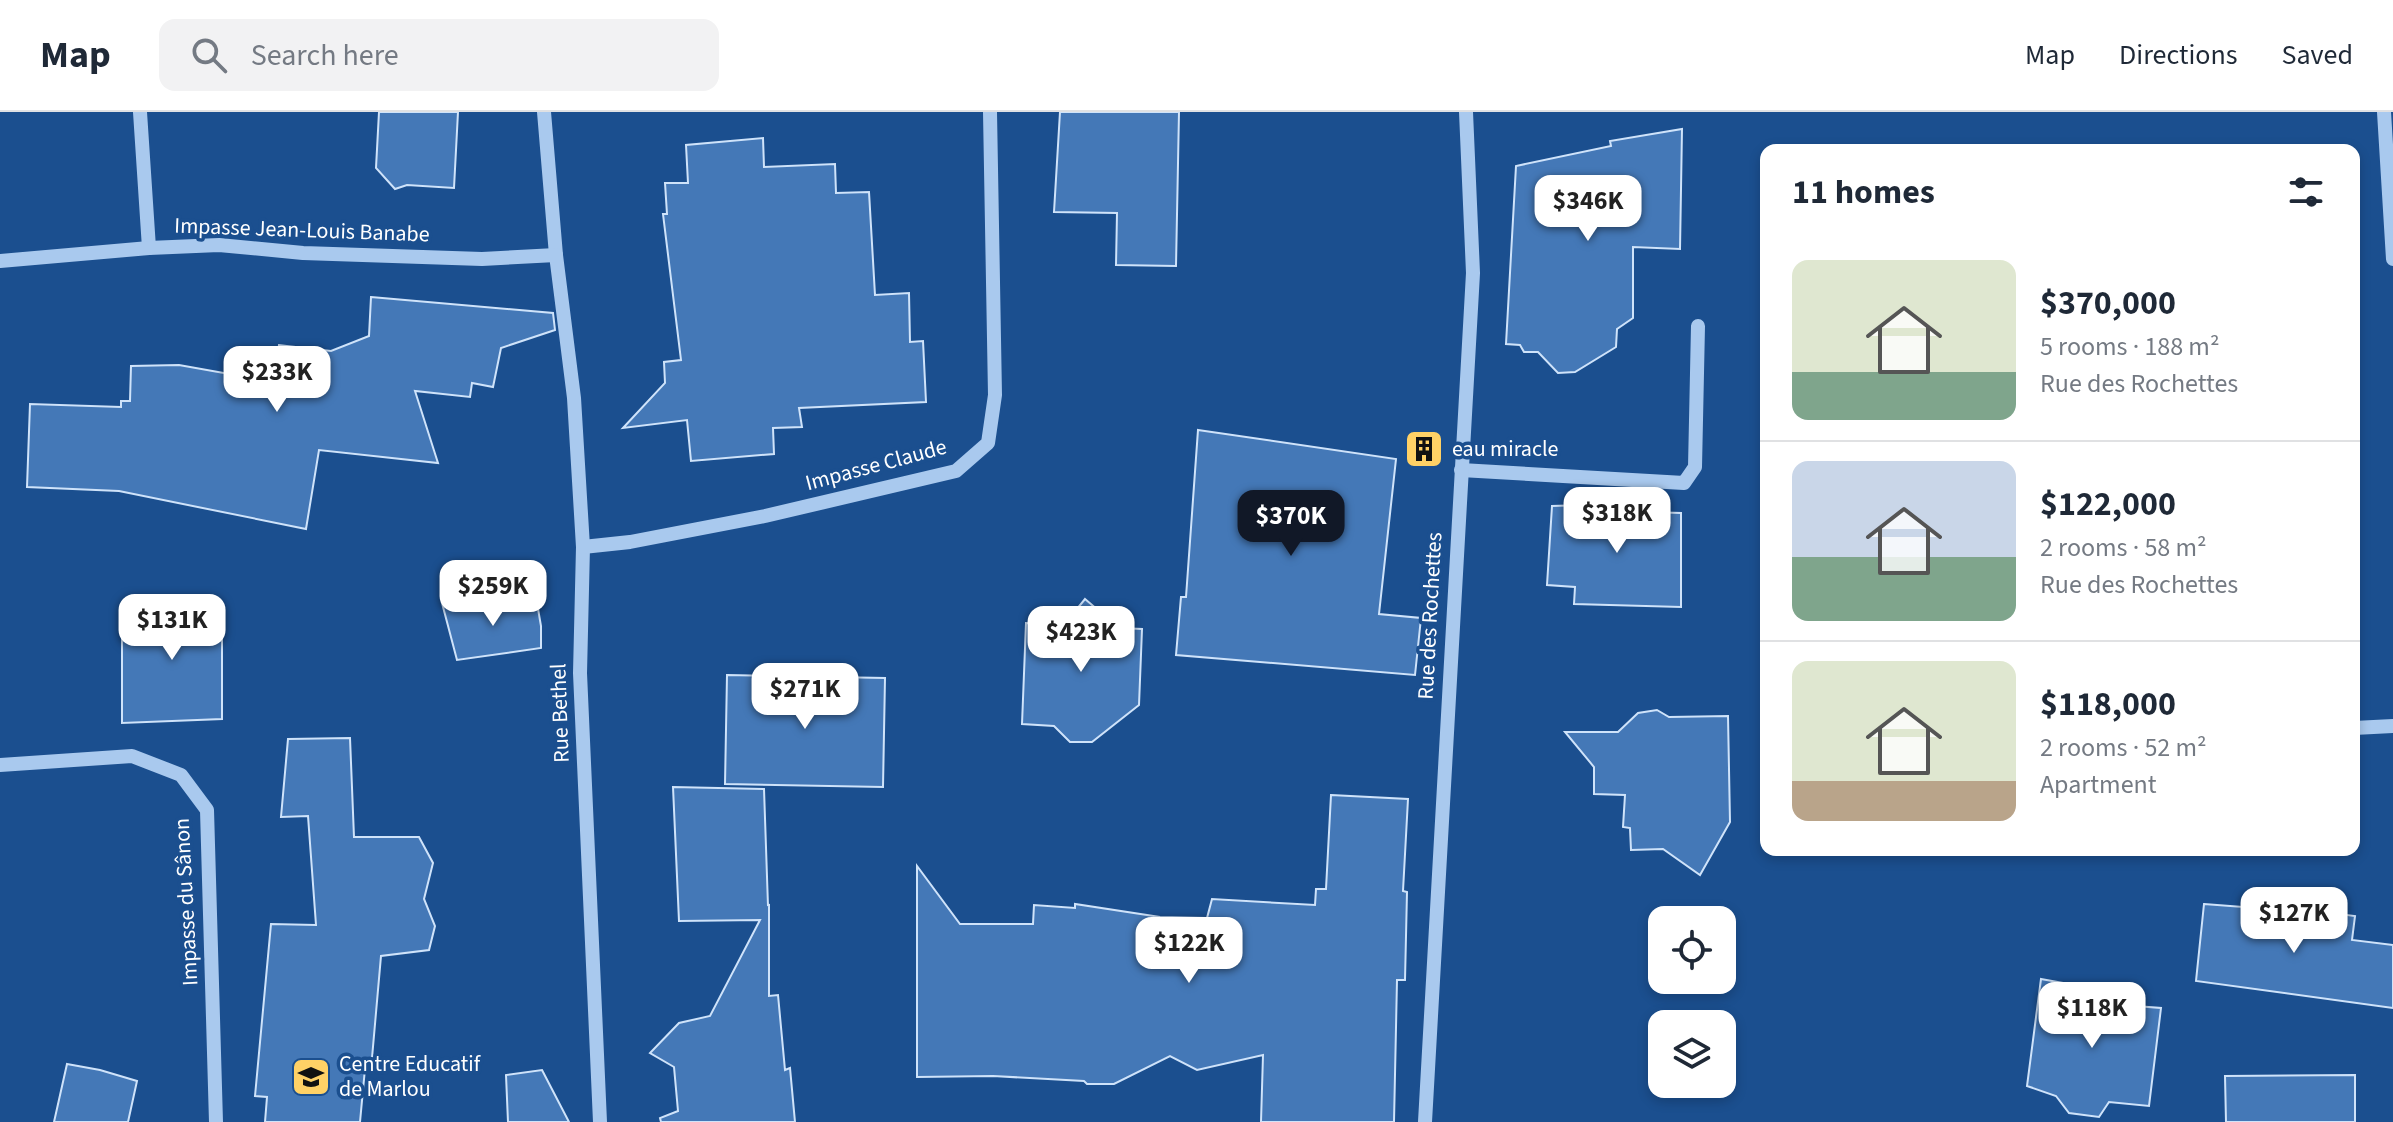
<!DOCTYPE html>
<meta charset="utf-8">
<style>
body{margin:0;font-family:"Source Sans 3",sans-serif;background:#f2f2f3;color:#1f2937;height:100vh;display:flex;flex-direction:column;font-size:30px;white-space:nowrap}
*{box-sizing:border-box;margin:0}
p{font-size:26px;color:#747a83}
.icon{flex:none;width:44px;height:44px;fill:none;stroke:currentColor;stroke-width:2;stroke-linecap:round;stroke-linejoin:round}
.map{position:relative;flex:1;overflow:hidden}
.sheet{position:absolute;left:1760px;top:32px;width:600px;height:712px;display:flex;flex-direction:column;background:#fff;border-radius:16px;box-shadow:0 4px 12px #0003}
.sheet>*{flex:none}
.fabs{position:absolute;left:1648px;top:794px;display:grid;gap:16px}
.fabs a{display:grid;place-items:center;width:88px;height:88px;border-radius:16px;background:#fff;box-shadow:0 4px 12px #0003;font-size:40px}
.price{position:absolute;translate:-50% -68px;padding:0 18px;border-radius:16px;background:#fff;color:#222;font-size:26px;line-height:52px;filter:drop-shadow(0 2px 4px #0008)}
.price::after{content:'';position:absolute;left:50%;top:48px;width:24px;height:18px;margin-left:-12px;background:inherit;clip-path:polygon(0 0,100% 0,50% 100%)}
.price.active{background:#111827;color:#fff}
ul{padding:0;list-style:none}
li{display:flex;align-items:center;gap:24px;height:200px;padding:0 32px}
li+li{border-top:2px solid #e0e1e3}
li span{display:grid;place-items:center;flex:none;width:224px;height:160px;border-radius:16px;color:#555}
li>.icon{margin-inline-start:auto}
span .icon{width:96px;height:96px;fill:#fffc;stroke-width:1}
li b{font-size:34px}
h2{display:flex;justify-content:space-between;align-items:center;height:96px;padding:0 32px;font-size:34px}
header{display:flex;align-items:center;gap:48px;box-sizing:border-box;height:112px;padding:0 40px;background:#fff;border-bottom:2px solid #e0e1e3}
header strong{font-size:38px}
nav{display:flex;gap:44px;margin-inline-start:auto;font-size:28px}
.search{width:560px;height:72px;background:#f2f2f3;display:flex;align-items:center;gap:20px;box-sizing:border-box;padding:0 28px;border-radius:16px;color:#747a83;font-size:30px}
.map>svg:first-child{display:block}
</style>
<header>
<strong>Map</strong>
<div class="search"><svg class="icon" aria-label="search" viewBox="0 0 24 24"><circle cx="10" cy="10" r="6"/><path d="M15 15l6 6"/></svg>Search here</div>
<nav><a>Map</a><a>Directions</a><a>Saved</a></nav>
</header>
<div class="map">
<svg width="2393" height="1010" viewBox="0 0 2393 1010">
<rect width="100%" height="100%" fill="#1b4f8f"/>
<g fill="#4478b7" stroke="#cfe3fa" stroke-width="2">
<polygon points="379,0 458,0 454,76 407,73 395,77 376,56"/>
<polygon points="1060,0 1179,0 1176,154 1116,153 1117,101 1054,100"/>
<polygon points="1682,17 1680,137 1633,135 1633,206 1617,217 1616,235 1575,260 1558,261 1538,240 1524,240 1520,233 1506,232 1516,54 1611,34 1610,29"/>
<polygon points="763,26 764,55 835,52 836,81 869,80 875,183 909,181 910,230 923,229 926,290 799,296 802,315 773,316 774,342 691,349 687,308 623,316 665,271 664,250 681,248 663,102 667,102 665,71 688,71 686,33"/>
<polygon points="371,185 553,201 555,218 501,236 493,275 472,271 470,285 415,279 438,351 319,338 306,417 119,379 27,375 30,292 121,295 121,289 130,289 131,254 179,253 274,270 279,233 331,239 369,224"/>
<polygon points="1198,318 1396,347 1379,502 1421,506 1415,563 1176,543 1181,485 1186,485"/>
<polygon points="1648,391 1647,400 1681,401 1681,495 1574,492 1575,475 1547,473 1552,394"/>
<polygon points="1085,487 1119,516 1142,517 1139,593 1092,630 1070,630 1054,614 1022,612 1026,511 1064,513"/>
<polygon points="122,491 222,491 222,607 122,611"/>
<polygon points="442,491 537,491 541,514 541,536 457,548"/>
<polygon points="727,563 885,566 883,675 725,672"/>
<polygon points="1657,598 1669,605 1728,604 1730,710 1700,763 1663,737 1631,738 1630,716 1623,715 1625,683 1594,682 1594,655 1565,620 1618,620 1638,601"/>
<polygon points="350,626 354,725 419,725 433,751 424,787 435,814 429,838 381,844 372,946 366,946 360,1010 265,1010 267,985 255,984 271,812 316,813 308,704 281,705 288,627"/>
<polygon points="673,675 764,677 768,794 769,792 769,884 778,883 785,958 790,956 795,1010 661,1010 660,1006 678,999 674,955 650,941 679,911 710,904 760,808 679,809"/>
<polygon points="1331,683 1408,687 1403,779 1407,780 1405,868 1397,868 1394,1010 1261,1010 1263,943 1197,958 1170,944 1114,972 1087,972 1084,969 993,964 917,965 917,754 960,812 1033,812 1034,793 1075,796 1075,792 1160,805 1207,806 1212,787 1315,793 1316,777 1326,777"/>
<polygon points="2204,792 2269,797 2269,793 2355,804 2352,828 2393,833 2393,896 2196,869"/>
<polygon points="2041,867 2097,877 2096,891 2161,896 2149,994 2109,990 2099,1005 2069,1001 2056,984 2027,974"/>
<polygon points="67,952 100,958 137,969 128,1010 54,1010"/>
<polygon points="542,958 569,1010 508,1010 506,963"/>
<polygon points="2355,963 2355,1010 2226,1010 2225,964"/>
</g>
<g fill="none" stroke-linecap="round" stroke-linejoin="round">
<g stroke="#a9c9ee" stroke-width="14">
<polyline points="140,0 149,136"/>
<polyline points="544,0 556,143 574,286 583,435 580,561 600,1010"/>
<polyline points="2384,0 2393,147"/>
<polyline points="0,149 149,136 219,133 303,141 482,147 556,143"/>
<polyline points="1461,358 1684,371 1695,355 1698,214"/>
<polyline points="583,435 630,430 765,404 956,359 988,331 995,283 990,0"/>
<polyline points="2354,616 2393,614"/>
<polyline points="0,653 132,644 181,663 207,698 216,1010"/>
<polyline points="1425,1010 1473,161 1466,0"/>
</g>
</g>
<defs>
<symbol id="building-square" viewBox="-11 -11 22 22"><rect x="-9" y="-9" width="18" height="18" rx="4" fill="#ffd166" stroke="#1b4f8f"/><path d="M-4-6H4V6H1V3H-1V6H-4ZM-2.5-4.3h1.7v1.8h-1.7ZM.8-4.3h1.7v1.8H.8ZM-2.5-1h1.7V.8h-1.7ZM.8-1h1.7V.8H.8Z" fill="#111"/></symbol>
<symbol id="school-square" viewBox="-11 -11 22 22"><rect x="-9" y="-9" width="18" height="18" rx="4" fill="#ffd166" stroke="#1b4f8f"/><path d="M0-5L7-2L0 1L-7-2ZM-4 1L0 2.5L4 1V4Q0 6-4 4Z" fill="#111"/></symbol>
</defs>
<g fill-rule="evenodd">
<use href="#building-square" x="1402" y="315" width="44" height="44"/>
<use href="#school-square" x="289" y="943" width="44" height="44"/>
</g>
<g text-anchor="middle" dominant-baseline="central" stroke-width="7" stroke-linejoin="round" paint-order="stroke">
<g font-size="22" fill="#fff" stroke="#1b4f8f">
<text transform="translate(302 118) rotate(2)">Impasse Jean-Louis Banabe</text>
<text transform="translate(876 353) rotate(-15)">Impasse Claude</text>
<text transform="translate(1430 504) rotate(-87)">Rue des Rochettes</text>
<text transform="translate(560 601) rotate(-92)">Rue Bethel</text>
<text transform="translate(186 790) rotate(-93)">Impasse du Sânon</text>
</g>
<g font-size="22" fill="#fff" stroke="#1b4f8f" text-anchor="start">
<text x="1452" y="337">eau miracle</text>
<text x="339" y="952">Centre Educatif<tspan x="339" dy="25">de Marlou</tspan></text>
</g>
</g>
</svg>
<div class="fabs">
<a><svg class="icon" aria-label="locate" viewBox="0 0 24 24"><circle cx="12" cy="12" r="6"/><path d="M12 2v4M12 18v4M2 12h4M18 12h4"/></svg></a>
<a><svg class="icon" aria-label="layers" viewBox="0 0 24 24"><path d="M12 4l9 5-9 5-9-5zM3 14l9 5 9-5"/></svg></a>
</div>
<b class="price" style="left:1588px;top:131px">$346K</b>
<b class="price" style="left:277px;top:302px">$233K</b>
<b class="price" style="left:1617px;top:443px">$318K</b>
<b class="price active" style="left:1291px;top:446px">$370K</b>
<b class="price" style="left:493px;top:516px">$259K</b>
<b class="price" style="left:172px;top:550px">$131K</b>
<b class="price" style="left:1081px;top:562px">$423K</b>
<b class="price" style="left:805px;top:619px">$271K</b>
<b class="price" style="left:2294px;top:843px">$127K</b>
<b class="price" style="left:1189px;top:873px">$122K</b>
<b class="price" style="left:2092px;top:938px">$118K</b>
<section class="sheet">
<h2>11 homes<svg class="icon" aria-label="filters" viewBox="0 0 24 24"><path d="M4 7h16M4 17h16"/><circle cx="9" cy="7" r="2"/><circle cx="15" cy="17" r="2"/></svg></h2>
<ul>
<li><span style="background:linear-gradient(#dfe7d0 70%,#7fa58c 0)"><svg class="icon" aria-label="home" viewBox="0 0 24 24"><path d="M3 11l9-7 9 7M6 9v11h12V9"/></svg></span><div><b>$370,000</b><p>5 rooms · 188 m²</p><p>Rue des Rochettes</p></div></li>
<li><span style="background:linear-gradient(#c9d6e8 60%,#7fa58c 0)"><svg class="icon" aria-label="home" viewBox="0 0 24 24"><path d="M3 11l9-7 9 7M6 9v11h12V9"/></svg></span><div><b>$122,000</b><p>2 rooms · 58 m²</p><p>Rue des Rochettes</p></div></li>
<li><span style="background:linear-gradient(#dfe7d0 75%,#b9a48a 0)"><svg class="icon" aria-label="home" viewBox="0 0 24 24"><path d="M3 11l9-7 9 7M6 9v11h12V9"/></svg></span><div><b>$118,000</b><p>2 rooms · 52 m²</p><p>Apartment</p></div></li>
</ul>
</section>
</div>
